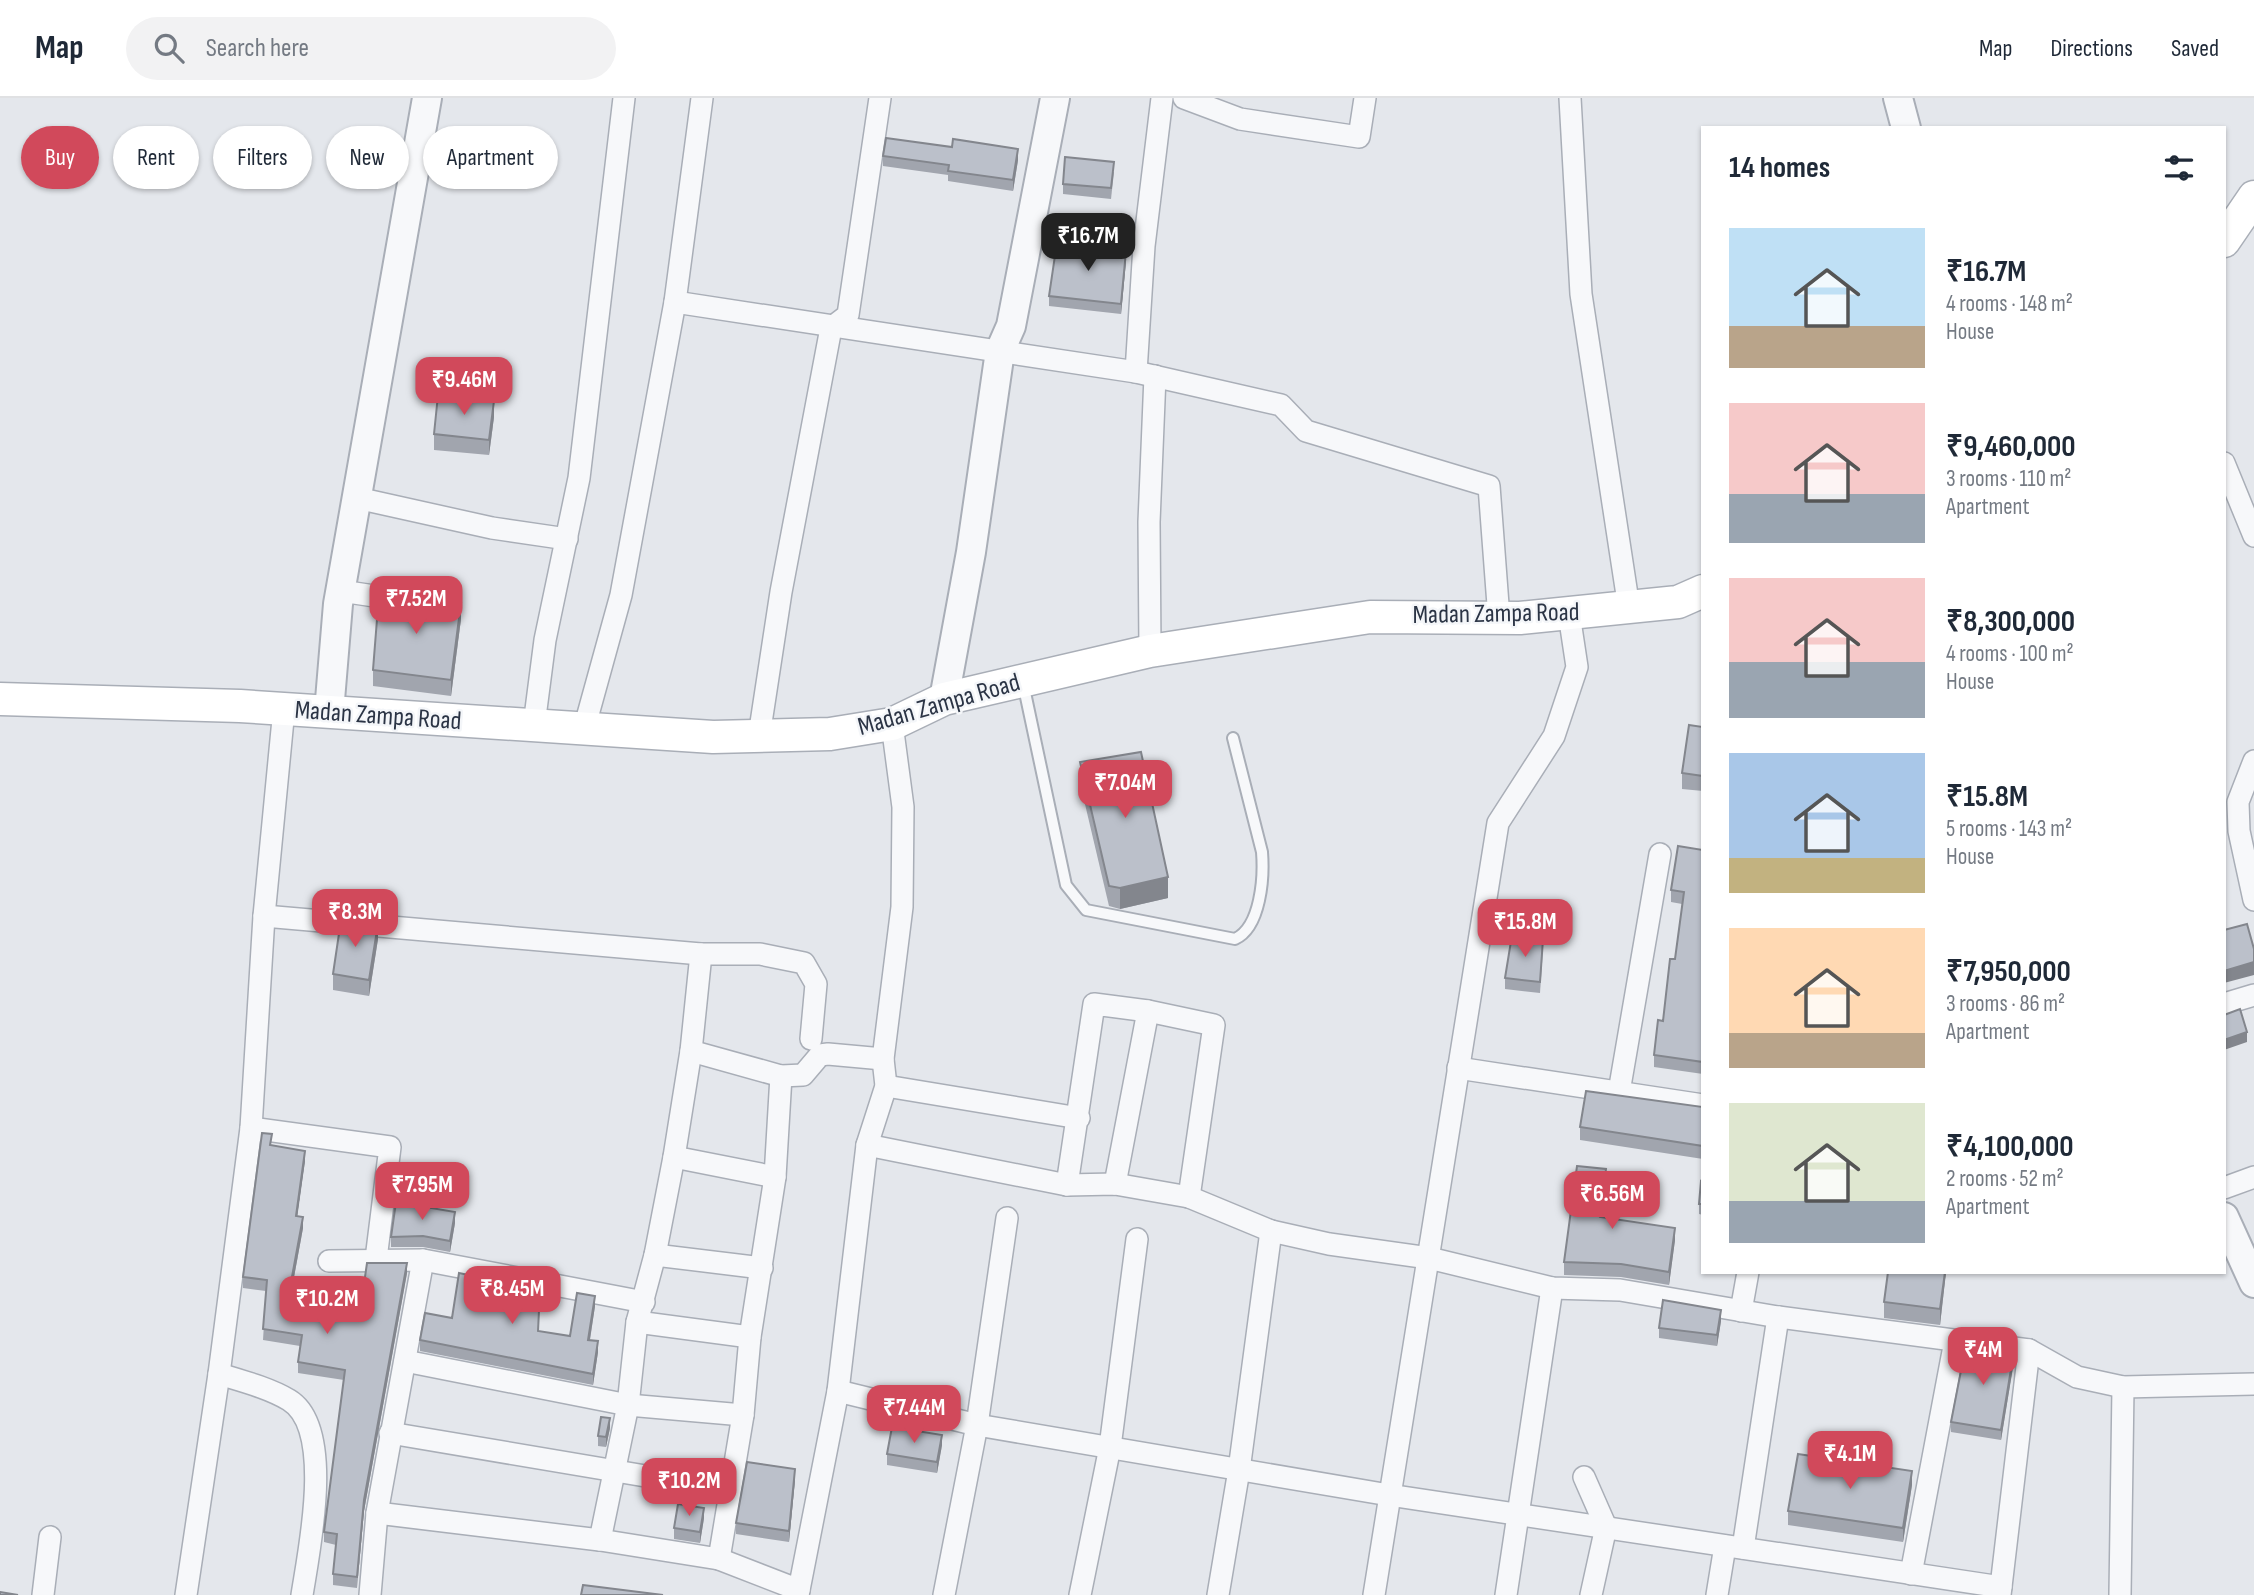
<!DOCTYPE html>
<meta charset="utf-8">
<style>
body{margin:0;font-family:"Sofia Sans Condensed",sans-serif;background:#f2f2f3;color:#1f2937;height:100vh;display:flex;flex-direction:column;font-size:26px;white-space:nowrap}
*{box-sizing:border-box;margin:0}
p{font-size:23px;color:#747a83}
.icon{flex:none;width:38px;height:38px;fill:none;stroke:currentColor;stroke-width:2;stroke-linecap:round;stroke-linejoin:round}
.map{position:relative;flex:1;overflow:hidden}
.side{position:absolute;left:1701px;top:28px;width:525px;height:1148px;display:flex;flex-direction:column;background:#fff;border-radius:0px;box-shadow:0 2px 5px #0004}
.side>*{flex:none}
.guide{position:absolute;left:21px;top:28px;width:665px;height:63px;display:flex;gap:14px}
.price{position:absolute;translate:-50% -60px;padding:0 16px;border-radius:14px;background:#d1495b;color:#fff;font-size:23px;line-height:46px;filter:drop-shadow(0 2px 4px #0008)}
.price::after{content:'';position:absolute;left:50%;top:42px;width:21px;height:16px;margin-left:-10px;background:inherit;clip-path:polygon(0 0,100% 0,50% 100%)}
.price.current{background:#222;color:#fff}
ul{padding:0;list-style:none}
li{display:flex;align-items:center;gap:21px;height:175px;padding:0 28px}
li span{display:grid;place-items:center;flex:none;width:196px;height:140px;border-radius:0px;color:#555}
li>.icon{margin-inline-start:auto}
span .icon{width:84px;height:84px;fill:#fffc;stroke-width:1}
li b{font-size:30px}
h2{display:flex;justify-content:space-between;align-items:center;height:84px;padding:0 28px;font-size:30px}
.tag{padding:0 24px;border-radius:32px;background:#fff;box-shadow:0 2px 5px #0004;font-size:24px;line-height:63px}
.tag.current{background:#d1495b;color:#fff}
header{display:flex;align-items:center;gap:42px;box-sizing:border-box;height:98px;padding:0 35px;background:#fff;border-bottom:2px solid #e0e1e3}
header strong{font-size:33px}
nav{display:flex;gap:38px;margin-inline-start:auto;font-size:24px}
.search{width:490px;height:63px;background:#f2f2f3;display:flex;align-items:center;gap:18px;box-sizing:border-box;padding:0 24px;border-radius:38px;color:#747a83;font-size:26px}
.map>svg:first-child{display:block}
</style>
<header>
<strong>Map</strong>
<div class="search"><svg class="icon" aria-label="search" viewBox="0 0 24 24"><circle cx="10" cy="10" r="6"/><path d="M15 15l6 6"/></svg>Search here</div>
<nav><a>Map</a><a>Directions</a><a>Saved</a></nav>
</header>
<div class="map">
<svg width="2254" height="1497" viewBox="0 0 2254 1497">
<rect width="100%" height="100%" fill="#e4e7ec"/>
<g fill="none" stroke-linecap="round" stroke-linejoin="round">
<defs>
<path id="service" d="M1023,585L1066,787L1086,812L1235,841C1261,829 1264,779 1262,754L1233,640"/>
<g id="minor">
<polyline points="1184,0 1240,21 1359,39 1365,0"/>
<polyline points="1570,0 1581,196 1629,510"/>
<polyline points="675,204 1136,274 1281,307 1306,333 1489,388 1499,520"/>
<polyline points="1136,274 1144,148 1162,0"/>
<polyline points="2224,365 2254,438"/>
<polyline points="357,400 492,430 567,441"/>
<polyline points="341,493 381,499"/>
<polyline points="1150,553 1149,424 1155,278"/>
<polyline points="534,627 545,542 579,380 624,0"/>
<polyline points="584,631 621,497 675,204 702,0"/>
<polyline points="759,638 781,494 831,230 848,217 880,0"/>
<polyline points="2254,663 2238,704 2239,733 2254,802"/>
<polyline points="264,818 701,856 760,856 804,865 816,886 811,941"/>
<polyline points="2224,906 2254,897"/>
<polyline points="691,953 781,978 803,977 820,957 828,956 883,961"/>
<polyline points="1458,970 1703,1007"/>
<polyline points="886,988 1079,1020"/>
<polyline points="1619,994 1660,756"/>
<polyline points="251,1030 390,1049 376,1161"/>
<polyline points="867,1047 1067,1087 1115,1086 1189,1099 1271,1133 1329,1146 1429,1160 1552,1190 1620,1192 1778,1219 2029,1252 2077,1279 2123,1289 2254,1286"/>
<polyline points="674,1059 775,1079"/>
<polyline points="1115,1086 1148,913"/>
<polyline points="1067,1087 1094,906 1148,913 1214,927 1189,1099"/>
<polyline points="2224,1090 2254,1079"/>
<polyline points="655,1157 762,1170"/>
<polyline points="329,1163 423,1162 644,1204"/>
<polyline points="1741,1213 1748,1174"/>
<polyline points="637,1224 750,1239"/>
<polyline points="405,1263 628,1307 743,1317"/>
<path d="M219,1276C242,1283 269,1290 289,1302C335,1330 309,1452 302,1497"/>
<polyline points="838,1293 977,1327 1389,1397 2001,1489"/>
<polyline points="390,1335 681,1384 728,1395"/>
<polyline points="1584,1379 1606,1429 1591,1497"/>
<polyline points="377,1415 600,1442 719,1461 743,1317 750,1239 775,1079 781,978"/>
<polyline points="600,1442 628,1307 637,1224 655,1157 674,1059 691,953 701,856"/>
<polyline points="1743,1450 1778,1219"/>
<polyline points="719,1461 799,1492"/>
<polyline points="1911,1476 1955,1243"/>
<polyline points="43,1497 50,1439"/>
<polyline points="186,1497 219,1276 251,1030 264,818 284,611"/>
<polyline points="370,1497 377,1415 423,1162"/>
<polyline points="798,1497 838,1293 867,1047 886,988 883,961 902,809 903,709 892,626"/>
<polyline points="944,1497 977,1327 1007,1120"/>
<polyline points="1080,1497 1110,1349 1137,1141"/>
<polyline points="1218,1497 1239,1372 1271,1133"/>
<polyline points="1374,1497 1498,725 1554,638 1577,569 1569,516"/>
<polyline points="1506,1497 1552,1190"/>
<polyline points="1717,1497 1725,1448"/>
<polyline points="2000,1497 2029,1252"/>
<polyline points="2120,1497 2123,1289"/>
</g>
<g id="tertiary">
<polyline points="1898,0 1906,30"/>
<polyline points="944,601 971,454 1000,253 1011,228 1055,0"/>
<polyline points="329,614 338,506 427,0"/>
<polyline points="2224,1119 2254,1185"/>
</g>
<g id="secondary">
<polyline points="2224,143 2254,99"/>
<polyline points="0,601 240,608 713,639 830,636 892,626 944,601 1150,553 1370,519 1520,520 1678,504 1703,493"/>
</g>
</defs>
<use href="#service" stroke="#a9aeb7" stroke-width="14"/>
<use href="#minor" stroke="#a9aeb7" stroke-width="24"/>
<use href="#tertiary" stroke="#a9aeb7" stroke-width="32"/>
<use href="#secondary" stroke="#a9aeb7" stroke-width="35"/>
<use href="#service" stroke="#f7f8fa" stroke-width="10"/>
<use href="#minor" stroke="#f7f8fa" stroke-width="21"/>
<use href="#tertiary" stroke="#f7f8fa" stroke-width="28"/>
<use href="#secondary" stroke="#fff" stroke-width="32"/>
</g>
<g fill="#a1a5ae">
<polygon points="883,58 1018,62 1013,93 948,83 948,77 883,68"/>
<polygon points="1114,74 1111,101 1063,96 1063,86"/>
<polygon points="1126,163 1121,216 1049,208 1049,198"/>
<polygon points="494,319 489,357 434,352 434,336"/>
<polygon points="461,521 451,598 373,588 373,572"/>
<polygon points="1703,629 1703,693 1682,691 1682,675"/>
<polygon points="1080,664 1168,800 1120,811 1109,808 1080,685"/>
<polygon points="1703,752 1703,976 1654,969 1654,957 1663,923 1675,861 1682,806 1671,804 1671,792"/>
<polygon points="378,841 369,898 333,892 333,876"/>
<polygon points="1543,851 1540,895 1505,891 1505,880"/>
<polygon points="1703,1009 1703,1061 1580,1042 1580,1029"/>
<polygon points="272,1047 305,1063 297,1118 303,1130 291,1196 361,1207 407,1175 364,1413 357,1490 333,1487 333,1476 336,1447 324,1444 324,1434 344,1282 298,1275 298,1264 300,1248 263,1242 266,1193 243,1190 243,1179"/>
<polygon points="1606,1084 1602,1119 1675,1142 1669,1187 1621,1179 1564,1177 1564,1164"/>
<polygon points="1703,1084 1703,1117 1699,1116 1699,1106"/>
<polygon points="455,1125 450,1154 423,1149 391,1149 391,1139"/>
<polygon points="1946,1174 1940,1227 1884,1220 1884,1204"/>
<polygon points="595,1208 590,1242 598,1254 593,1287 420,1253 420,1242 538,1233 570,1238"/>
<polygon points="1721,1223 1717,1248 1659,1240 1659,1230"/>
<polygon points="2014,1263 2001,1342 1951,1334 1951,1324"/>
<polygon points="610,1330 606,1349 598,1348 598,1338"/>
<polygon points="942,1347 937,1375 887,1367 887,1356"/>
<polygon points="795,1382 789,1444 736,1436 736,1425"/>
<polygon points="1912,1387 1903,1444 1788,1427 1788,1413"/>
<polygon points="704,1420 700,1445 674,1441 674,1430"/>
</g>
<g fill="#83868d">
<polygon points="1018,51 1018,62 1013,93 1013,82"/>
<polygon points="1126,153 1126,163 1121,216 1121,206"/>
<polygon points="494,303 494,319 489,357 489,342"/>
<polygon points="461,505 461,521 451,598 451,582"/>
<polygon points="1168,779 1168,800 1120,811 1120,790"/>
<polygon points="378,826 378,841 369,898 369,882"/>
<polygon points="2254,864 2254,877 2224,885 2224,873"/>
<polygon points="2247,934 2247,944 2224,952 2224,942"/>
<polygon points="305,1053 305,1063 296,1128 296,1118"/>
<polygon points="1606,1071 1606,1084 1600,1131 1600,1119"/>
<polygon points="455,1114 455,1125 450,1154 450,1143"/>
<polygon points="303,1119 303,1130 289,1206 289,1195"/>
<polygon points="1675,1130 1675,1142 1669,1187 1669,1174"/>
<polygon points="407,1165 407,1175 364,1413 357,1490 364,1402"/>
<polygon points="1945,1174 1946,1174 1940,1227 1940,1211"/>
<polygon points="595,1198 595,1208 588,1253 588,1242"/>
<polygon points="1721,1212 1721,1223 1717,1248 1717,1237"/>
<polygon points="598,1243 598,1254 593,1287 593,1276"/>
<polygon points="2014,1253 2014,1263 2001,1342 2001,1332"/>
<polygon points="610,1320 610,1330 606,1349 606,1339"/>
<polygon points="942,1337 942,1347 937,1375 937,1364"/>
<polygon points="795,1371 795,1382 789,1444 789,1433"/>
<polygon points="1912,1373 1912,1387 1903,1444 1903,1430"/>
<polygon points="704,1410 704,1420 700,1445 700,1434"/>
</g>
<g fill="#bbc0ca" stroke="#83868d" stroke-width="2">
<polygon points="886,40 952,49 953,41 1018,51 1013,82 948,73 949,67 883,58"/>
<polygon points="1065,59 1114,64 1111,90 1063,86"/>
<polygon points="1057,144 1126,153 1121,206 1049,198"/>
<polygon points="438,297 494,303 489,342 434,336"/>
<polygon points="379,496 461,505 451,582 373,572"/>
<polygon points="1689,627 1703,629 1703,678 1682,675"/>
<polygon points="1141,654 1168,779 1120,790 1109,788 1080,664"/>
<polygon points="1678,748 1703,752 1703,964 1654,957 1658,922 1663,923 1670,861 1675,861 1684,794 1671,792"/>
<polygon points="341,822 378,826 369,882 333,876"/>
<polygon points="2247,826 2254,851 2254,864 2224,873 2224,832"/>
<polygon points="1512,837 1543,841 1540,884 1505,880"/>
<polygon points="2240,911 2247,934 2224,942 2224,917"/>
<polygon points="1586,993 1703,1009 1703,1048 1580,1029"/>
<polygon points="262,1035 272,1036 270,1047 305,1053 296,1118 303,1119 289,1195 361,1207 367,1165 407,1165 364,1402 357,1479 333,1476 337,1436 324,1434 345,1272 298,1264 302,1237 263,1231 267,1182 243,1179"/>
<polygon points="1577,1068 1606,1071 1600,1119 1675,1130 1669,1174 1621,1166 1564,1164"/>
<polygon points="1701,1083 1703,1084 1703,1106 1699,1106"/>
<polygon points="396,1104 455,1114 450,1143 423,1138 391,1139"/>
<polygon points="1888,1174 1945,1174 1940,1211 1884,1204"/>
<polygon points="459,1175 540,1192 538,1233 570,1238 577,1195 595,1198 588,1242 598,1243 593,1276 420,1242 425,1215 452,1220"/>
<polygon points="1663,1202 1721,1212 1717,1237 1659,1230"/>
<polygon points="1966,1247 2014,1253 2001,1332 1951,1324"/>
<polygon points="601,1319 610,1320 606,1339 598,1338"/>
<polygon points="892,1329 942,1337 937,1364 887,1356"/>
<polygon points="1798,1356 1912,1373 1903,1430 1788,1413"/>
<polygon points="747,1364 795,1371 789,1433 736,1425"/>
<polygon points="678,1406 704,1410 700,1434 674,1430"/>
<polygon points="583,1487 663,1497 581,1497"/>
<polygon points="0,1494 18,1497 0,1497"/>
</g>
<g text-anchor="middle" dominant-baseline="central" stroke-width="5" stroke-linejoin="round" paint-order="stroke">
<g font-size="26" fill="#2b3445" stroke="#f4f6f9">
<text transform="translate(1496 516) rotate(-1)">Madan Zampa Road</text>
<text transform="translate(939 607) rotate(-16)">Madan Zampa Road</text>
<text transform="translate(378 618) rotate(4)">Madan Zampa Road</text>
</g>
</g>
</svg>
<b class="price current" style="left:1088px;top:175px">₹16.7M</b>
<b class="price" style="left:464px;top:319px">₹9.46M</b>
<b class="price" style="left:416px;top:538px">₹7.52M</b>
<b class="price" style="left:1125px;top:722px">₹7.04M</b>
<b class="price" style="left:355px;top:851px">₹8.3M</b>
<b class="price" style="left:1525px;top:861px">₹15.8M</b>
<b class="price" style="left:422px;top:1124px">₹7.95M</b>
<b class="price" style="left:1612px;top:1133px">₹6.56M</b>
<b class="price" style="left:512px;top:1228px">₹8.45M</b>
<b class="price" style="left:327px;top:1238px">₹10.2M</b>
<b class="price" style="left:1983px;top:1289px">₹4M</b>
<b class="price" style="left:914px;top:1347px">₹7.44M</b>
<b class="price" style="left:1850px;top:1393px">₹4.1M</b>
<b class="price" style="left:689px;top:1420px">₹10.2M</b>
<div class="guide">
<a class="tag current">Buy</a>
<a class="tag">Rent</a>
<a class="tag">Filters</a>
<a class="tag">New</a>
<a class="tag">Apartment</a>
</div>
<section class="side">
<h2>14 homes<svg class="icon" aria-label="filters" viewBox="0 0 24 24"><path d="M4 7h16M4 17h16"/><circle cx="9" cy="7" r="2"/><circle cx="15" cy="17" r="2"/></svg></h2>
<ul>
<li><span style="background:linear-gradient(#bfe0f5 70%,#b9a48a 0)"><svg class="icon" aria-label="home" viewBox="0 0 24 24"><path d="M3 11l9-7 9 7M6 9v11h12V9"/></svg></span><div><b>₹16.7M</b><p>4 rooms · 148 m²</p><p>House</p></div></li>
<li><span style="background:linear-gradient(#f6c9c9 65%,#9aa5b1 0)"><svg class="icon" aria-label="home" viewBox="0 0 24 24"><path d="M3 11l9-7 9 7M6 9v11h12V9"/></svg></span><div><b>₹9,460,000</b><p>3 rooms · 110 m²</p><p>Apartment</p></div></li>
<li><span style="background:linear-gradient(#f6c9c9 60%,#9aa5b1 0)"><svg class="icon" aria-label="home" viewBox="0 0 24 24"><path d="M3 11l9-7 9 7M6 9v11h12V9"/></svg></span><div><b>₹8,300,000</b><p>4 rooms · 100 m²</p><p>House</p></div></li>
<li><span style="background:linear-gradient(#a9c7e8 75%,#c2b280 0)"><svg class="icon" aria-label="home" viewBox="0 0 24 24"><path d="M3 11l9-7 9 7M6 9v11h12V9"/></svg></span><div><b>₹15.8M</b><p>5 rooms · 143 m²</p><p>House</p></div></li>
<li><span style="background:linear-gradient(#ffd9b3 75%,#b9a48a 0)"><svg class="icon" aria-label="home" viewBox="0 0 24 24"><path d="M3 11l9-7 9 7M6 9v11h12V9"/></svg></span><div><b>₹7,950,000</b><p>3 rooms · 86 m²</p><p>Apartment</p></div></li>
<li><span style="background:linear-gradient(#dfe7d0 70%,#9aa5b1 0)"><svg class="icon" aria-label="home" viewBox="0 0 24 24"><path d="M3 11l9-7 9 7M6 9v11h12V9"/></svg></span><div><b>₹4,100,000</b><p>2 rooms · 52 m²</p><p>Apartment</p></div></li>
</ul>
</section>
</div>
